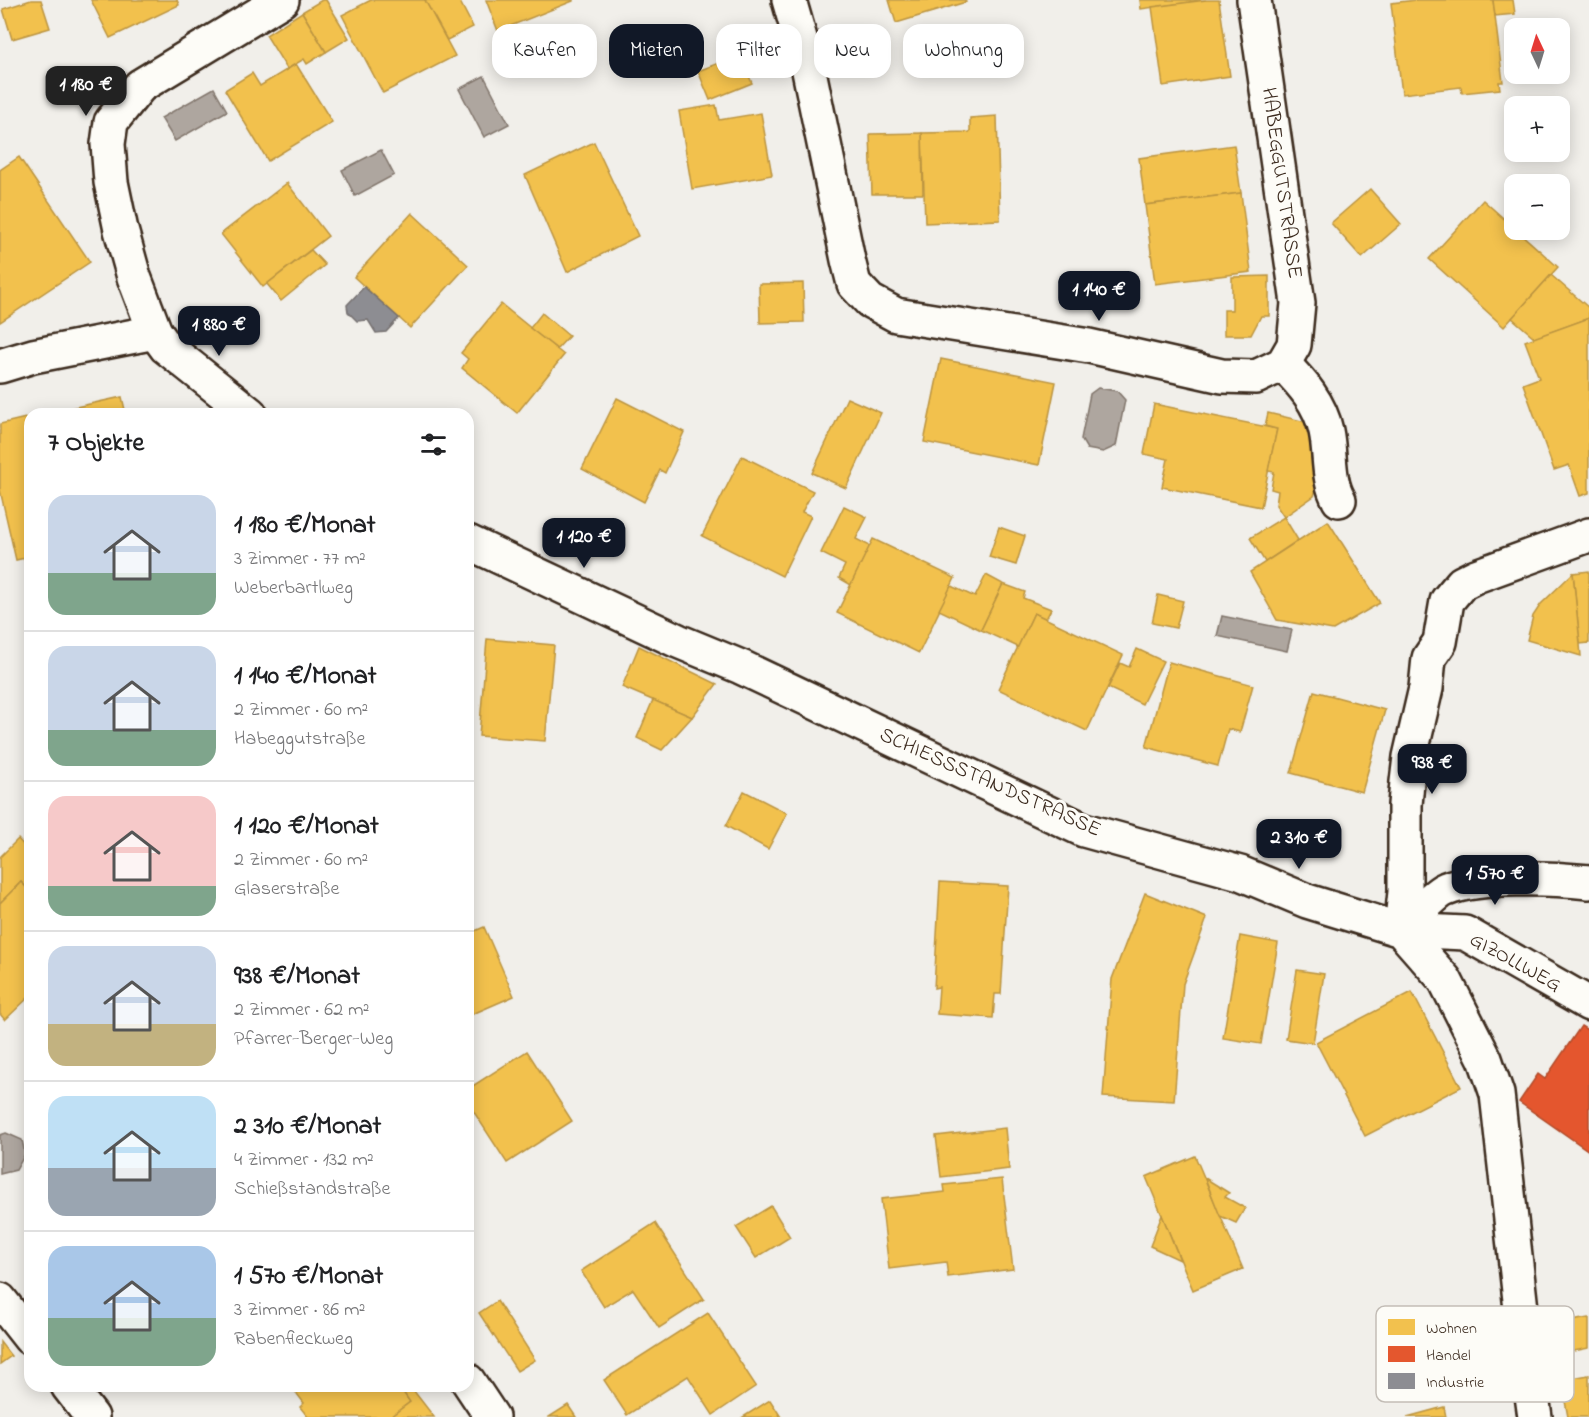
<!DOCTYPE html>
<html lang="de">
<meta charset="utf-8">
<style>
body{margin:0;font-family:"Indie Flower",sans-serif;background:#f6f6f6;color:#202124;height:100vh;display:flex;flex-direction:column;font-size:22px;white-space:nowrap}
*{box-sizing:border-box;margin:0}
p{font-size:20px;color:#757577}
.icon{flex:none;width:33px;height:33px;fill:none;stroke:currentColor;stroke-width:2;stroke-linecap:round;stroke-linejoin:round}
.map{position:relative;flex:1;overflow:hidden}
.drawer{position:absolute;left:24px;top:408px;width:450px;height:984px;display:flex;flex-direction:column;background:#fff;border-radius:18px;box-shadow:0 3px 15px #0003}
.drawer>*{flex:none}
.top-card{position:absolute;left:492px;top:24px;width:570px;height:54px;display:flex;gap:12px}
.needle{width:39px;rotate:356deg}
.buttons{position:absolute;left:1504px;top:18px;display:grid;gap:12px}
.buttons a{display:grid;place-items:center;width:66px;height:66px;border-radius:12px;background:#fff;box-shadow:0 3px 15px #0003;font-size:30px}
.price{position:absolute;translate:-50% -51px;padding:0 14px;border-radius:12px;background:#111827;color:#fff;font-size:20px;line-height:39px;filter:drop-shadow(0 2px 3px #0008)}
.price::after{content:'';position:absolute;left:50%;top:36px;width:18px;height:14px;margin-left:-9px;background:inherit;clip-path:polygon(0 0,100% 0,50% 100%)}
.price.on{background:#222;color:#fff}
ul{padding:0;list-style:none}
li{display:flex;align-items:center;gap:18px;height:150px;padding:0 24px}
li+li{border-top:2px solid #e0e0e0}
li span{display:grid;place-items:center;flex:none;width:168px;height:120px;border-radius:18px;color:#555}
li>.icon{margin-inline-start:auto}
span .icon{width:72px;height:72px;fill:#fffc;stroke-width:1}
li b{font-size:26px}
h2{display:flex;justify-content:space-between;align-items:center;height:72px;padding:0 24px;font-size:26px}
.chip{padding:0 21px;border-radius:18px;background:#fff;box-shadow:0 3px 15px #0003;font-size:21px;line-height:54px}
.chip.on{background:#111827;color:#fff}
.map>svg:first-child{display:block}
</style>
<div class="map">
<svg width="1589" height="1417" viewBox="0 0 1589 1417">
<rect width="100%" height="100%" fill="#f1efea"/>
<filter id="ink" filterUnits="userSpaceOnUse"><feTurbulence type="fractalNoise" baseFrequency=".0167" numOctaves="2"/><feDisplacementMap in="SourceGraphic" scale="12" xChannelSelector="R" yChannelSelector="G"/><feConvolveMatrix kernelMatrix="1 2 1 2 8 2 1 2 1" color-interpolation-filters="sRGB"/></filter>
<g filter="url(#ink)">
<g fill="#aea69f" stroke="#80746b" stroke-width="1.5">
<polygon points="484,76 509,124 484,137 459,89"/>
<polygon points="214,88 227,111 175,141 161,118"/>
<polygon points="381,150 394,175 355,196 342,170"/>
<polygon points="1098,388 1117,391 1125,400 1116,446 1103,452 1087,449 1081,439 1090,394"/>
<polygon points="1222,616 1292,630 1287,651 1217,636"/>
<polygon points="6,1133 22,1140 25,1154 16,1170 0,1174 0,1135"/>
</g>
<g fill="#f2c14e" stroke="#bb9440" stroke-width="1.5">
<polygon points="31,0 41,0 50,28 12,39 3,9"/>
<polygon points="91,0 177,0 179,5 110,38"/>
<polygon points="322,0 326,0 349,38 326,52 302,12"/>
<polygon points="371,0 425,0 455,56 383,93 342,15"/>
<polygon points="425,0 459,0 473,27 447,40"/>
<polygon points="486,0 573,0 573,1 498,31"/>
<polygon points="889,0 965,0 966,2 896,23"/>
<polygon points="1140,0 1206,0 1141,9"/>
<polygon points="1206,0 1219,0 1230,76 1163,86 1152,7"/>
<polygon points="1416,0 1493,0 1503,82 1499,82 1500,89 1462,93 1461,87 1402,94 1391,3"/>
<polygon points="1493,0 1513,0 1515,14 1495,16"/>
<polygon points="302,12 326,52 307,64 304,59 287,69 266,35"/>
<polygon points="687,41 696,65 675,74 666,50"/>
<polygon points="740,55 752,83 710,100 698,71"/>
<polygon points="296,64 332,122 268,161 225,90 252,73 260,86"/>
<polygon points="716,105 719,120 761,113 772,175 692,189 679,111"/>
<polygon points="997,116 1000,220 925,223 922,133 970,132 970,118"/>
<polygon points="922,133 923,194 872,194 870,134"/>
<polygon points="594,142 638,236 567,272 525,175"/>
<polygon points="1234,145 1241,193 1145,205 1139,158"/>
<polygon points="19,157 90,262 0,322 0,170"/>
<polygon points="287,183 328,236 263,287 221,234"/>
<polygon points="1370,189 1401,224 1362,258 1331,223"/>
<polygon points="1241,193 1251,272 1155,284 1145,205"/>
<polygon points="1483,200 1558,267 1504,327 1429,259"/>
<polygon points="412,213 468,265 410,328 354,277"/>
<polygon points="311,250 325,265 281,301 267,284"/>
<polygon points="1551,275 1589,308 1589,318 1535,338 1512,318"/>
<polygon points="1269,276 1269,316 1261,316 1251,335 1224,335 1224,310 1232,310 1232,277"/>
<polygon points="803,283 804,322 760,323 759,284"/>
<polygon points="501,304 564,355 517,413 462,368 468,359 461,353"/>
<polygon points="542,313 569,336 557,349 530,328"/>
<polygon points="1589,318 1589,493 1580,496 1569,465 1554,470 1523,384 1539,378 1525,341"/>
<polygon points="941,359 1056,382 1039,465 924,442"/>
<polygon points="122,397 126,414 45,414 62,410"/>
<polygon points="617,398 684,432 665,473 660,470 644,502 582,469"/>
<polygon points="847,398 881,413 846,488 812,473"/>
<polygon points="1154,404 1277,429 1261,507 1162,487 1168,459 1144,454"/>
<polygon points="1268,413 1315,424 1322,470 1314,496 1284,517 1276,505 1278,491 1271,489 1274,472 1268,471 1277,429 1265,426"/>
<polygon points="30,417 30,557 16,560 0,490 0,424"/>
<polygon points="742,456 813,491 802,512 811,516 782,576 702,536"/>
<polygon points="844,506 867,517 856,539 870,546 851,585 839,578 845,565 821,553"/>
<polygon points="1284,517 1298,540 1265,562 1250,538"/>
<polygon points="1328,521 1380,603 1333,630 1277,620 1250,572"/>
<polygon points="999,527 1025,536 1016,565 989,557"/>
<polygon points="873,539 955,578 919,653 837,613"/>
<polygon points="1589,571 1589,643 1580,644 1573,573"/>
<polygon points="1573,573 1580,644 1581,656 1527,640 1533,616 1541,604"/>
<polygon points="986,575 1003,584 981,630 939,610 951,586 975,597"/>
<polygon points="1003,584 1025,592 1023,598 1051,609 1046,619 1034,613 1018,647 981,630"/>
<polygon points="1158,595 1183,601 1176,628 1152,623"/>
<polygon points="1034,613 1123,655 1087,731 998,689"/>
<polygon points="487,639 554,645 545,741 479,736"/>
<polygon points="639,646 717,684 692,717 622,687"/>
<polygon points="1137,649 1163,661 1142,704 1108,688 1120,663 1129,667"/>
<polygon points="1169,662 1253,685 1240,732 1228,729 1218,766 1146,747"/>
<polygon points="1314,691 1385,710 1362,792 1291,773"/>
<polygon points="653,700 692,717 662,750 637,738"/>
<polygon points="744,791 787,813 768,849 726,826"/>
<polygon points="18,839 30,852 30,891 21,882 0,903 0,857"/>
<polygon points="21,882 30,891 30,996 5,1020 0,1014 0,903"/>
<polygon points="940,882 1008,886 1001,994 995,994 993,1018 937,1014 939,987 934,988"/>
<polygon points="1145,893 1207,918 1183,984 1174,1101 1103,1097 1112,979"/>
<polygon points="484,927 514,996 468,1016 468,934"/>
<polygon points="1240,936 1278,943 1261,1044 1223,1038"/>
<polygon points="1297,970 1324,974 1313,1043 1286,1039"/>
<polygon points="1412,992 1461,1087 1365,1136 1316,1042"/>
<polygon points="527,1051 572,1121 507,1163 468,1103 468,1089"/>
<polygon points="1005,1128 1009,1169 941,1177 936,1136"/>
<polygon points="1195,1156 1243,1269 1193,1290 1146,1177"/>
<polygon points="1205,1178 1229,1193 1225,1197 1245,1208 1236,1223 1220,1216"/>
<polygon points="1002,1179 1013,1269 948,1277 946,1262 889,1269 881,1199 945,1192 944,1185"/>
<polygon points="771,1206 790,1237 756,1258 736,1227"/>
<polygon points="1162,1215 1180,1260 1150,1246"/>
<polygon points="655,1223 704,1299 659,1328 633,1289 604,1307 581,1271"/>
<polygon points="497,1301 535,1360 517,1371 479,1313"/>
<polygon points="708,1313 756,1386 713,1415 688,1376 627,1415 604,1380"/>
<polygon points="1589,1318 1589,1348 1549,1356 1543,1326"/>
<polygon points="0,1342 11,1356 0,1364"/>
<polygon points="1589,1375 1589,1417 1568,1417 1561,1380"/>
<polygon points="291,1386 399,1386 410,1402 390,1417 308,1417 300,1407 304,1403"/>
<polygon points="399,1386 410,1386 434,1417 390,1417 410,1402"/>
<polygon points="770,1400 781,1417 743,1417"/>
<polygon points="568,1405 576,1417 549,1417"/>
<polygon points="1444,1407 1446,1417 1407,1417"/>
</g>
<polygon fill="#e4572e" stroke="#b14a29" stroke-width="1.5" points="1581,1026 1589,1031 1589,1151 1519,1102 1538,1074 1545,1079"/>
<polygon fill="#8d8d92" stroke="#746f6f" stroke-width="1.5" points="364,287 399,318 386,332 376,333 368,320 357,321 348,312 347,305"/>
<g fill="none" stroke-linecap="round" stroke-linejoin="round">
<defs>
<g id="minor">
<polyline points="789,0 808,66 848,260 854,284 870,301 896,315 1089,346 1222,376 1256,377 1283,364 1294,345 1298,303 1254,0"/>
<path d="M1283,364C1302,383 1320,403 1326,431C1331,454 1327,479 1339,500"/>
<polyline points="0,366 33,356 155,332"/>
<polyline points="250,414 166,347 155,332 134,277 121,230 111,182 108,144 111,122 140,86 282,0"/>
<polyline points="468,542 678,641 741,667 1084,830 1240,873 1307,901 1401,930 1445,980 1485,1059 1497,1094 1525,1345 1535,1417"/>
<polyline points="1401,930 1405,892 1405,805 1407,782 1410,757 1426,688 1429,658 1440,642 1447,601 1462,583 1476,576 1589,535"/>
<polyline points="1401,930 1465,933 1589,1004"/>
<path d="M1401,930C1411,920 1435,893 1446,889C1481,875 1551,878 1589,882"/>
<polyline points="0,1300 30,1338"/>
<polyline points="468,1381 492,1417"/>
<polyline points="68,1386 92,1417"/>
</g>
</defs>
<use href="#minor" stroke="#3b2a1e" stroke-width="38"/>
<use href="#minor" stroke="#fdfcf7" stroke-width="33"/>
</g>
</g>
<g text-anchor="middle" dominant-baseline="central" stroke-width="6" stroke-linejoin="round" paint-order="stroke">
<g font-size="21" fill="#3b2a1e" stroke="#fdfcf7">
<text transform="translate(1281 183) rotate(82)">HABEGGUTSTRASSE</text>
<text transform="translate(990 783) rotate(24)">SCHIESSSTANDSTRASSE</text>
<text transform="translate(1515 963) rotate(29)">GIZOLLWEG</text>
</g>
</g>
<rect x="1376" y="1306" width="198" height="96" rx="9" fill="#fdfcf7" stroke="#c3bdb6" stroke-width="1.5"/>
<rect x="1388" y="1319" width="27" height="16" fill="#f2c14e"/>
<rect x="1388" y="1346" width="27" height="16" fill="#e4572e"/>
<rect x="1388" y="1373" width="27" height="16" fill="#8d8d92"/>
<g font-size="16" fill="#3b2a1e">
<text x="1426" y="1333">Wohnen</text>
<text x="1426" y="1360">Handel</text>
<text x="1426" y="1387">Industrie</text>
</g>
</svg>
<div class="buttons">
<a><svg class="needle" viewBox="-14 -14 28 28"><path d="M0-13l5 13h-10z" fill="#e53935"/><path d="M0 13l5-13h-10z" fill="#757577"/></svg></a>
<a>+</a>
<a>−</a>
</div>
<b class="price on" style="left:86px;top:117px">1 180 €</b>
<b class="price" style="left:1099px;top:322px">1 140 €</b>
<b class="price" style="left:219px;top:357px">1 880 €</b>
<b class="price" style="left:584px;top:569px">1 120 €</b>
<b class="price" style="left:1432px;top:795px">938 €</b>
<b class="price" style="left:1299px;top:870px">2 310 €</b>
<b class="price" style="left:1495px;top:906px">1 570 €</b>
<div class="top-card">
<a class="chip">Kaufen</a>
<a class="chip on">Mieten</a>
<a class="chip">Filter</a>
<a class="chip">Neu</a>
<a class="chip">Wohnung</a>
</div>
<section class="drawer">
<h2>7 Objekte<svg class="icon" aria-label="filters" viewBox="0 0 24 24"><path d="M4 7h16M4 17h16"/><circle cx="9" cy="7" r="2"/><circle cx="15" cy="17" r="2"/></svg></h2>
<ul>
<li><span style="background:linear-gradient(#c9d6e8 65%,#7fa58c 0)"><svg class="icon" aria-label="home" viewBox="0 0 24 24"><path d="M3 11l9-7 9 7M6 9v11h12V9"/></svg></span><div><b>1 180 €/Monat</b><p>3 Zimmer · 77 m²</p><p>Weberbartlweg</p></div></li>
<li><span style="background:linear-gradient(#c9d6e8 70%,#7fa58c 0)"><svg class="icon" aria-label="home" viewBox="0 0 24 24"><path d="M3 11l9-7 9 7M6 9v11h12V9"/></svg></span><div><b>1 140 €/Monat</b><p>2 Zimmer · 60 m²</p><p>Habeggutstraße</p></div></li>
<li><span style="background:linear-gradient(#f6c9c9 75%,#7fa58c 0)"><svg class="icon" aria-label="home" viewBox="0 0 24 24"><path d="M3 11l9-7 9 7M6 9v11h12V9"/></svg></span><div><b>1 120 €/Monat</b><p>2 Zimmer · 60 m²</p><p>Glaserstraße</p></div></li>
<li><span style="background:linear-gradient(#c9d6e8 65%,#c2b280 0)"><svg class="icon" aria-label="home" viewBox="0 0 24 24"><path d="M3 11l9-7 9 7M6 9v11h12V9"/></svg></span><div><b>938 €/Monat</b><p>2 Zimmer · 62 m²</p><p>Pfarrer-Berger-Weg</p></div></li>
<li><span style="background:linear-gradient(#bfe0f5 60%,#9aa5b1 0)"><svg class="icon" aria-label="home" viewBox="0 0 24 24"><path d="M3 11l9-7 9 7M6 9v11h12V9"/></svg></span><div><b>2 310 €/Monat</b><p>4 Zimmer · 132 m²</p><p>Schießstandstraße</p></div></li>
<li><span style="background:linear-gradient(#a9c7e8 60%,#7fa58c 0)"><svg class="icon" aria-label="home" viewBox="0 0 24 24"><path d="M3 11l9-7 9 7M6 9v11h12V9"/></svg></span><div><b>1 570 €/Monat</b><p>3 Zimmer · 86 m²</p><p>Rabenfleckweg</p></div></li>
</ul>
</section>
</div>
